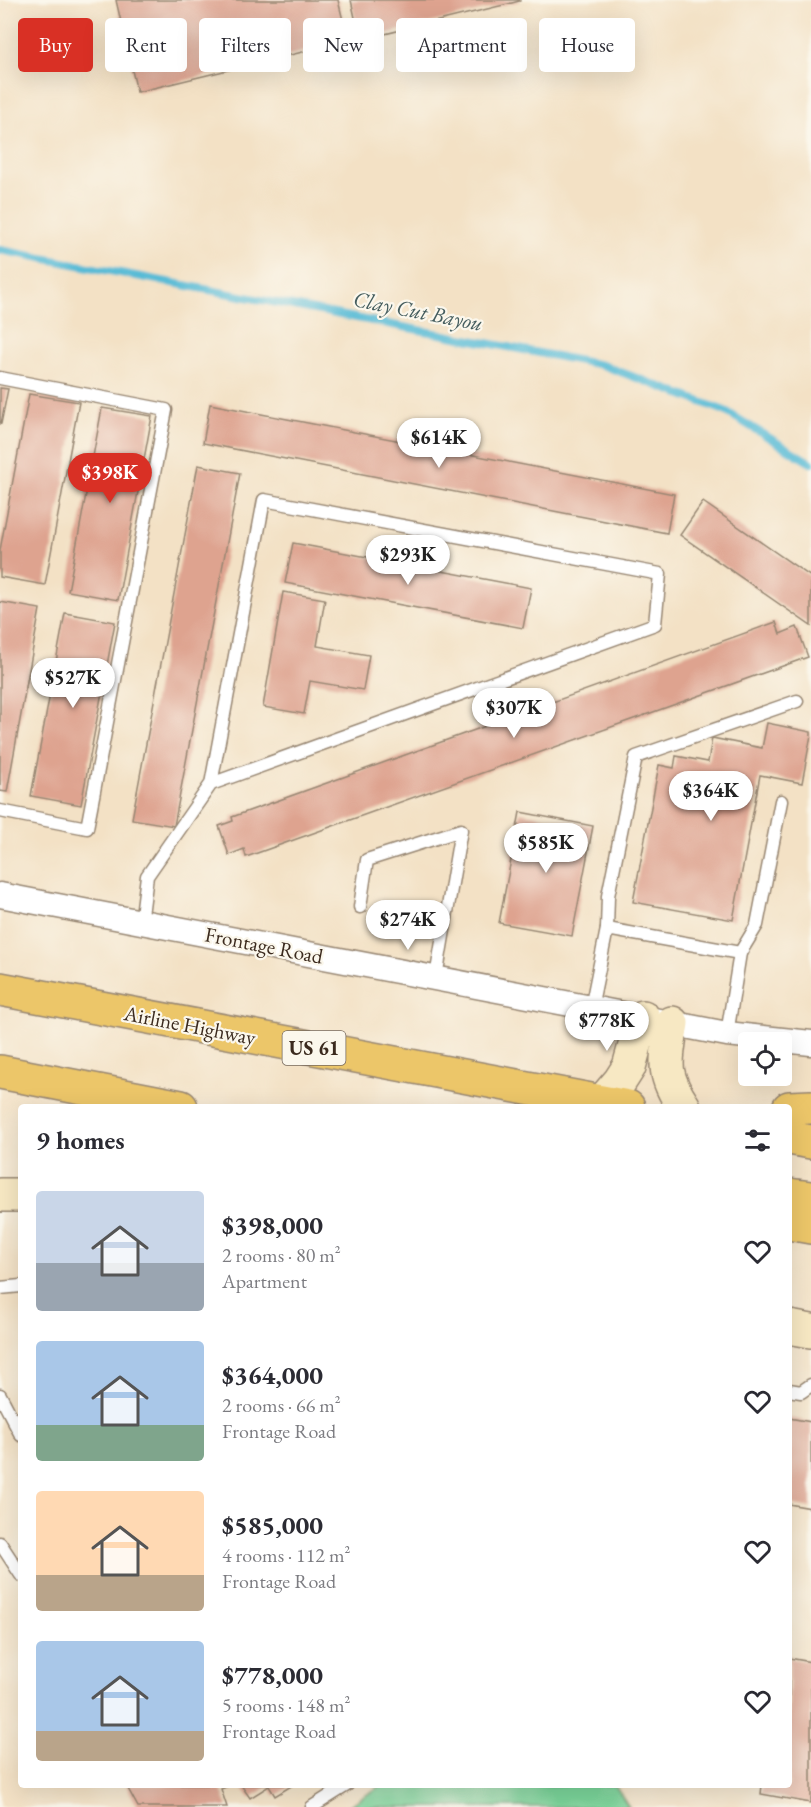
<!DOCTYPE html>
<meta charset="utf-8">
<style>
body{margin:0;font-family:"EB Garamond",serif;background:#f7f7f7;color:#2b2b33;height:100vh;display:flex;flex-direction:column;font-size:22px;white-space:nowrap}
*{box-sizing:border-box;margin:0}
p{font-size:20px;color:#7c7c81}
.icon{flex:none;width:33px;height:33px;fill:none;stroke:currentColor;stroke-width:2;stroke-linecap:round;stroke-linejoin:round}
.map{position:relative;flex:1;overflow:hidden}
.side{position:absolute;left:18px;top:1104px;width:774px;height:684px;display:flex;flex-direction:column;background:#fff;border-radius:6px;box-shadow:0 6px 24px #0002}
.side>*{flex:none}
.banner{position:absolute;left:18px;top:18px;width:776px;height:54px;display:flex;gap:12px}
.fabs{position:absolute;left:738px;top:1032px;display:grid;gap:12px}
.fabs a{display:grid;place-items:center;width:54px;height:54px;border-radius:6px;background:#fff;box-shadow:0 6px 24px #0002;font-size:30px}
.price{position:absolute;translate:-50% -51px;padding:0 14px;border-radius:21px;background:#fff;color:#222;font-size:20px;line-height:39px;filter:drop-shadow(0 2px 3px #0008)}
.price::after{content:'';position:absolute;left:50%;top:36px;width:18px;height:14px;margin-left:-9px;background:inherit;clip-path:polygon(0 0,100% 0,50% 100%)}
.price.selected{background:#d93025;color:#fff}
ul{padding:0;list-style:none}
li{display:flex;align-items:center;gap:18px;height:150px;padding:0 18px}
li span{display:grid;place-items:center;flex:none;width:168px;height:120px;border-radius:6px;color:#555}
li>.icon{margin-inline-start:auto}
span .icon{width:72px;height:72px;fill:#fffc;stroke-width:1}
li b{font-size:26px}
h2{display:flex;justify-content:space-between;align-items:center;height:72px;padding:0 18px;font-size:26px}
.chip{padding:0 21px;border-radius:6px;background:#fff;box-shadow:0 6px 24px #0002;font-size:21px;line-height:54px}
.chip.selected{background:#d93025;color:#fff}
.map>svg:first-child{display:block}
</style>
<div class="map">
<svg width="811" height="1807" viewBox="0 0 811 1807">
<rect width="100%" height="100%" fill="#fbf7ec"/>
<filter id="ink" filterUnits="userSpaceOnUse"><feTurbulence type="fractalNoise" baseFrequency=".0167" numOctaves="2"/><feDisplacementMap in="SourceGraphic" scale="12" xChannelSelector="R" yChannelSelector="G"/><feConvolveMatrix kernelMatrix="1 2 1 2 8 2 1 2 1" color-interpolation-filters="sRGB"/></filter>
<filter id="wash" filterUnits="userSpaceOnUse"><feTurbulence type="fractalNoise" baseFrequency=".008" numOctaves="4" result="noise"/><feDisplacementMap in="SourceGraphic" scale="24" xChannelSelector="R" yChannelSelector="G"/><feGaussianBlur stdDeviation="1.35" result="paint"/><feColorMatrix in="noise" values="0 0 0 0 0 0 0 0 0 0 0 0 0 0 0 0 0 1.4 0 .05"/><feComposite in="paint" operator="in"/></filter>
<g filter="url(#wash)">
<rect width="100%" height="100%" fill="#f3e1c5"/>
<polygon fill="#79d298" stroke="#5a7e5b" stroke-width="1.5" points="382,1785 615,1785 629,1807 347,1807"/>
<g fill="none" stroke-linecap="round" stroke-linejoin="round">
<polyline stroke="#58bbd6" stroke-width="8" points="0,250 602,365 725,411 811,463"/>
</g>
<g id="blocks">
<g fill="#dea38f">
<polygon points="116,0 338,0 348,41 137,92"/>
<polygon points="351,0 520,0 520,1 360,40"/>
<polygon points="0,388 8,389 1,424 0,424"/>
<polygon points="29,394 79,402 45,585 0,577 0,550"/>
<polygon points="210,404 674,494 667,533 203,443"/>
<polygon points="102,408 152,416 118,600 68,591"/>
<polygon points="198,465 240,473 174,826 132,819"/>
<polygon points="703,502 811,577 811,626 680,535"/>
<polygon points="293,543 531,588 523,628 285,583"/>
<polygon points="283,592 325,599 317,646 369,655 363,690 310,681 304,714 263,707"/>
<polygon points="0,602 40,609 7,792 0,791"/>
<polygon points="65,613 115,622 81,805 31,796"/>
<polygon points="776,622 780,634 797,627 808,657 246,857 244,849 229,855 219,826 233,821 232,817"/>
<polygon points="767,723 811,732 811,735 802,783 760,775 733,920 633,902 659,765 674,768 676,756 708,762 712,738 762,748"/>
<polygon points="520,812 593,826 572,936 499,923"/>
<polygon points="789,1418 811,1422 811,1508 789,1504"/>
<polygon points="789,1658 811,1662 811,1803 761,1794 762,1785 789,1785"/>
<polygon points="126,1785 231,1785 221,1789 227,1807 138,1807"/>
<polygon points="241,1785 293,1785 275,1796 269,1786 250,1798"/>
</g>
</g>
</g>
<g filter="url(#ink)">
<use href="#blocks" fill-opacity="0" stroke="#978672" stroke-width="1.5"/>
<g fill="none" stroke-linecap="round" stroke-linejoin="round">
<defs>
<g id="lane">
<polyline points="0,378 166,410 87,828 0,811"/>
<polyline points="360,907 367,860 461,830 436,977"/>
<polyline points="141,923 147,876 211,784 655,624 660,574 264,500 211,784"/>
<polyline points="607,929 608,896 636,757 797,701"/>
<polyline points="740,953 757,925 781,801"/>
<polyline points="591,1008 607,929 740,953 727,1034"/>
<polyline points="0,1288 21,1286"/>
<polyline points="789,1390 801,1392 811,1385"/>
<polyline points="0,1395 21,1435"/>
<polyline points="0,1543 21,1575"/>
<polyline points="312,1807 347,1785"/>
</g>
<polyline id="street" points="0,895 727,1034 811,1043"/>
<g id="secondary">
<path d="M672,1023C666,1062 661,1073 684,1107"/>
<polyline points="602,1102 620,1081 629,1067 643,1017"/>
<polyline points="0,1195 21,1195"/>
<polyline points="789,1327 811,1331"/>
</g>
<g id="highway">
<polyline points="0,989 628,1107"/>
<polyline points="0,1072 181,1107"/>
<polyline points="789,1108 811,1107"/>
<polyline points="789,1138 811,1142"/>
<polyline points="789,1195 811,1198"/>
<polyline points="789,1223 811,1227"/>
</g>
</defs>
<use href="#lane" stroke="#978672" stroke-width="15"/>
<use href="#street" stroke="#978672" stroke-width="27"/>
<use href="#secondary" stroke="#978672" stroke-width="36"/>
<use href="#highway" stroke="#978672" stroke-width="36"/>
<use href="#lane" stroke="#fff" stroke-width="12"/>
<use href="#street" stroke="#fff" stroke-width="24"/>
<use href="#secondary" stroke="#f7e8c3" stroke-width="33"/>
<use href="#highway" stroke="#ecc669" stroke-width="33"/>
</g>
</g>
<g text-anchor="middle" dominant-baseline="central" stroke-width="4.5" stroke-linejoin="round" paint-order="stroke">
<rect fill="#fbf7ec" stroke="#75685c" stroke-width="1.5" x="282.5" y="1031" width="63" height="34" rx="4.5"/>
<g font-size="20" font-weight="bold" fill="#3b2a1e">
<text x="314" y="1048">US 61</text>
</g>
<g font-size="21" fill="#3b2a1e" stroke="#fbf7ec">
<text transform="translate(264 945) rotate(11)">Frontage Road</text>
<text transform="translate(190 1025) rotate(11)">Airline Highway</text>
</g>
<g font-size="22" font-style="italic" fill="#455d5e" stroke="#fbf7ec">
<text transform="translate(418 311) rotate(11)">Clay Cut Bayou</text>
</g>
</g>
</svg>
<div class="fabs">
<a><svg class="icon" aria-label="locate" viewBox="0 0 24 24"><circle cx="12" cy="12" r="6"/><path d="M12 2v4M12 18v4M2 12h4M18 12h4"/></svg></a>
</div>
<b class="price" style="left:439px;top:469px">$614K</b>
<b class="price selected" style="left:110px;top:504px">$398K</b>
<b class="price" style="left:408px;top:586px">$293K</b>
<b class="price" style="left:73px;top:709px">$527K</b>
<b class="price" style="left:514px;top:739px">$307K</b>
<b class="price" style="left:711px;top:822px">$364K</b>
<b class="price" style="left:546px;top:874px">$585K</b>
<b class="price" style="left:408px;top:951px">$274K</b>
<b class="price" style="left:607px;top:1052px">$778K</b>
<div class="banner">
<a class="chip selected">Buy</a>
<a class="chip">Rent</a>
<a class="chip">Filters</a>
<a class="chip">New</a>
<a class="chip">Apartment</a>
<a class="chip">House</a>
</div>
<section class="side">
<h2>9 homes<svg class="icon" aria-label="filters" viewBox="0 0 24 24"><path d="M4 7h16M4 17h16"/><circle cx="9" cy="7" r="2"/><circle cx="15" cy="17" r="2"/></svg></h2>
<ul>
<li><span style="background:linear-gradient(#c9d6e8 60%,#9aa5b1 0)"><svg class="icon" aria-label="home" viewBox="0 0 24 24"><path d="M3 11l9-7 9 7M6 9v11h12V9"/></svg></span><div><b>$398,000</b><p>2 rooms · 80 m²</p><p>Apartment</p></div><svg class="icon" aria-label="heart" viewBox="0 0 24 24"><path d="M12 20l-8-8c-3-5 5-10 8-4 3-6 11-1 8 4z"/></svg></li>
<li><span style="background:linear-gradient(#a9c7e8 70%,#7fa58c 0)"><svg class="icon" aria-label="home" viewBox="0 0 24 24"><path d="M3 11l9-7 9 7M6 9v11h12V9"/></svg></span><div><b>$364,000</b><p>2 rooms · 66 m²</p><p>Frontage Road</p></div><svg class="icon" aria-label="heart" viewBox="0 0 24 24"><path d="M12 20l-8-8c-3-5 5-10 8-4 3-6 11-1 8 4z"/></svg></li>
<li><span style="background:linear-gradient(#ffd9b3 70%,#b9a48a 0)"><svg class="icon" aria-label="home" viewBox="0 0 24 24"><path d="M3 11l9-7 9 7M6 9v11h12V9"/></svg></span><div><b>$585,000</b><p>4 rooms · 112 m²</p><p>Frontage Road</p></div><svg class="icon" aria-label="heart" viewBox="0 0 24 24"><path d="M12 20l-8-8c-3-5 5-10 8-4 3-6 11-1 8 4z"/></svg></li>
<li><span style="background:linear-gradient(#a9c7e8 75%,#b9a48a 0)"><svg class="icon" aria-label="home" viewBox="0 0 24 24"><path d="M3 11l9-7 9 7M6 9v11h12V9"/></svg></span><div><b>$778,000</b><p>5 rooms · 148 m²</p><p>Frontage Road</p></div><svg class="icon" aria-label="heart" viewBox="0 0 24 24"><path d="M12 20l-8-8c-3-5 5-10 8-4 3-6 11-1 8 4z"/></svg></li>
</ul>
</section>
</div>
